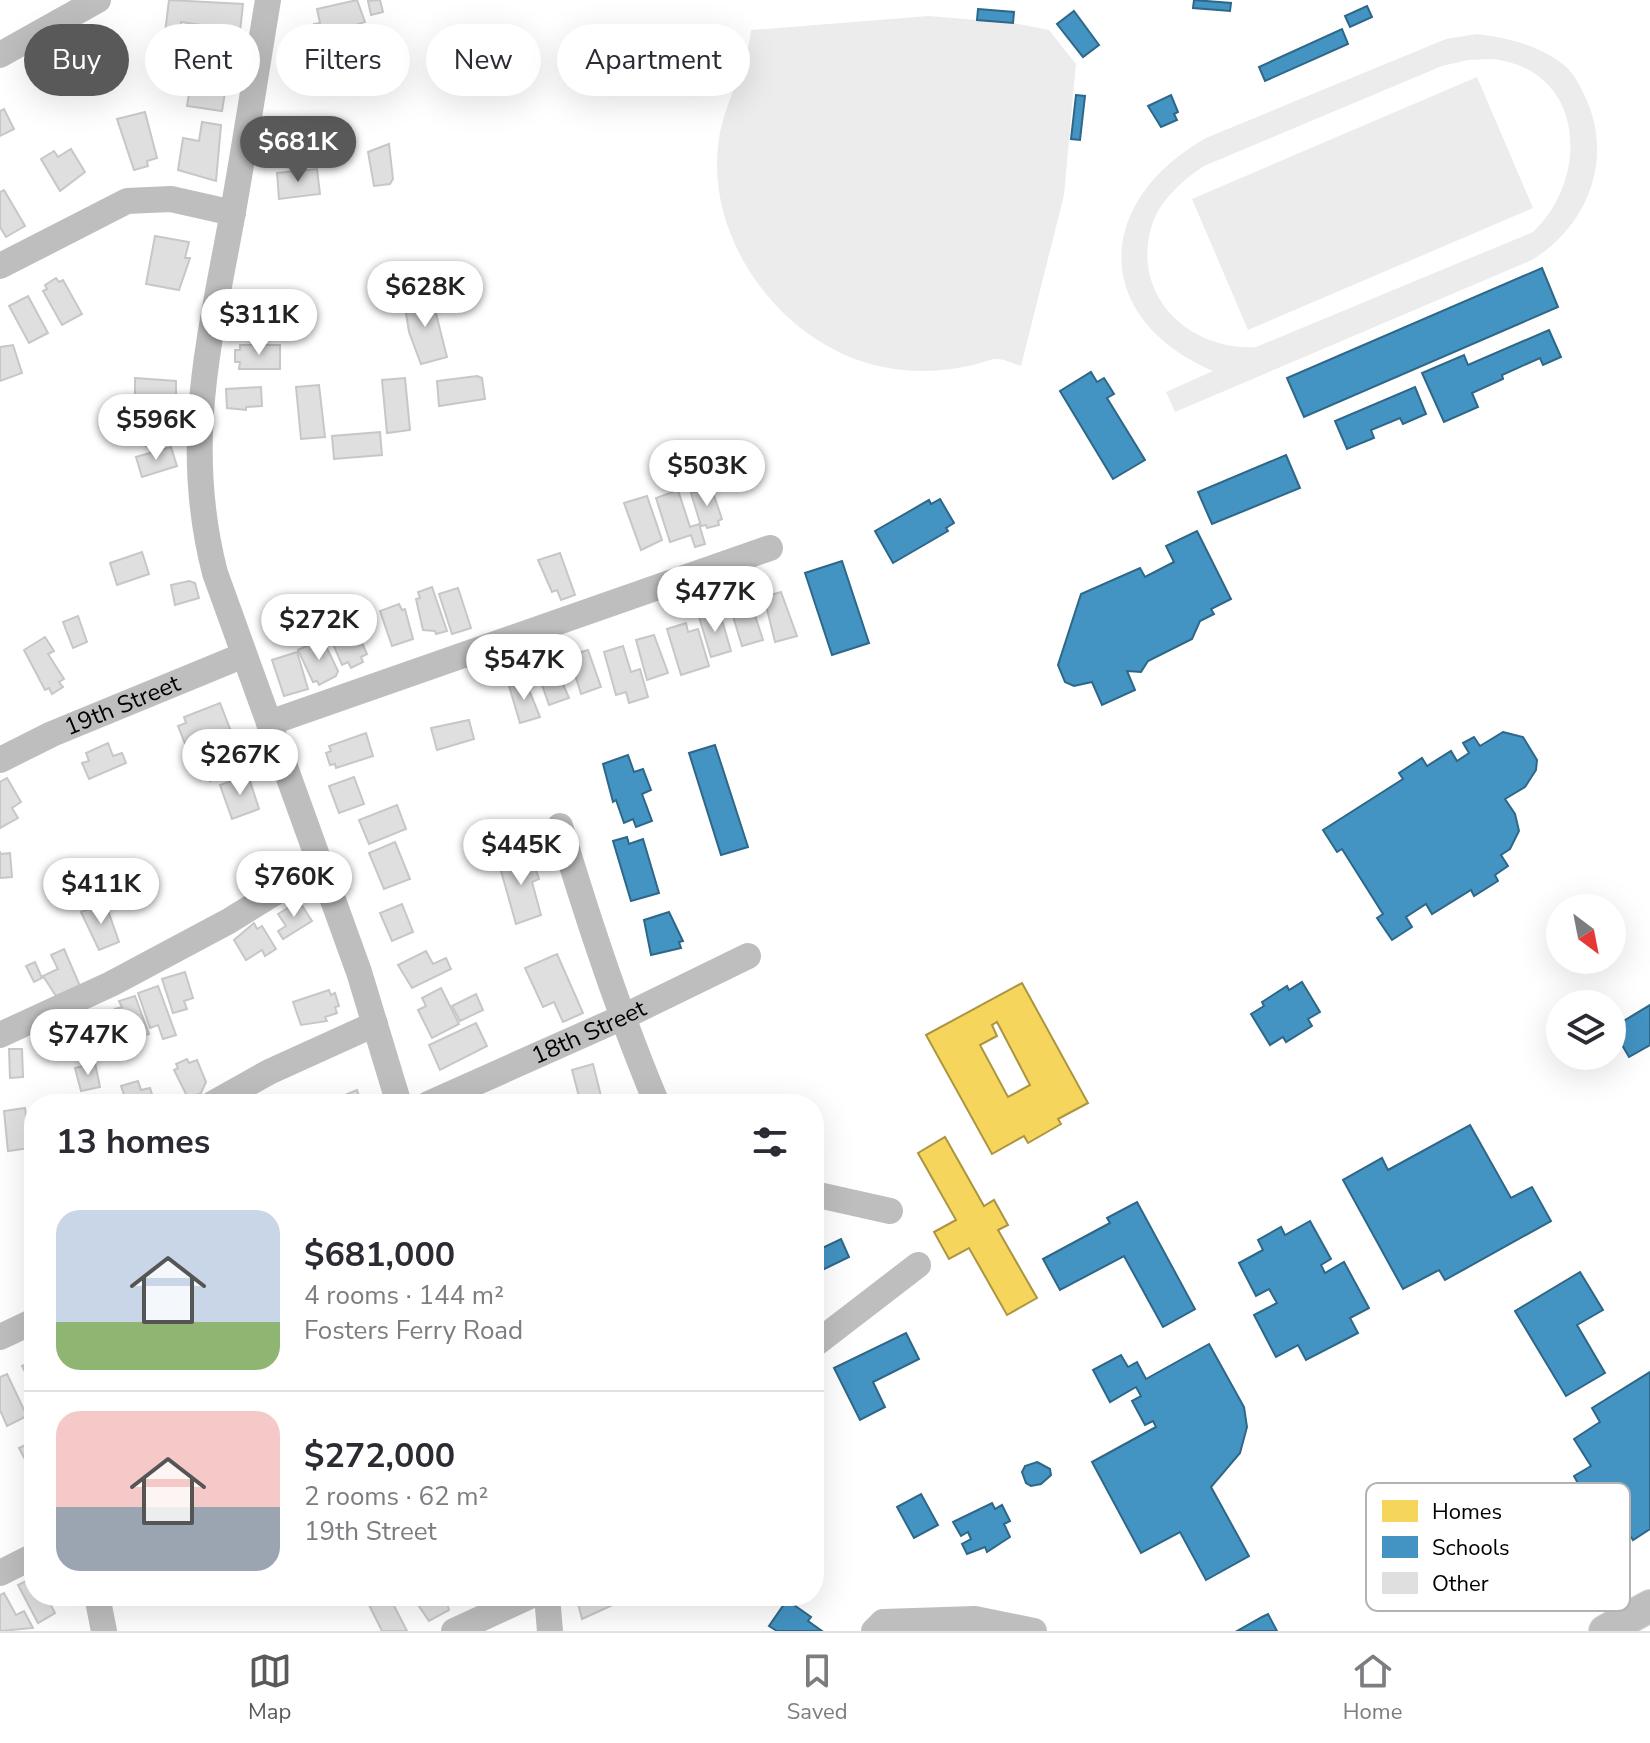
<!DOCTYPE html>
<meta charset="utf-8">
<style>
body{margin:0;font-family:"Nunito Sans",sans-serif;background:#f7f7f7;color:#2b2b33;height:100vh;display:flex;flex-direction:column;font-size:30px;white-space:nowrap}
*{box-sizing:border-box;margin:0}
p{font-size:26px;color:#7c7c81}
.icon{flex:none;width:44px;height:44px;fill:none;stroke:currentColor;stroke-width:2;stroke-linecap:round;stroke-linejoin:round}
.map{position:relative;flex:1;overflow:hidden}
.drawer{position:absolute;left:24px;top:1094px;width:800px;height:512px;display:flex;flex-direction:column;background:#fff;border-radius:32px;box-shadow:0 8px 32px #0002}
.drawer>*{flex:none}
.guide{position:absolute;left:24px;top:24px;width:800px;height:72px;display:flex;gap:16px}
.needle{width:52px;rotate:148deg}
.buttons{position:absolute;left:1546px;top:894px;display:grid;gap:16px}
.buttons a{display:grid;place-items:center;width:80px;height:80px;border-radius:50%;background:#fff;box-shadow:0 8px 32px #0002;font-size:40px}
.price{position:absolute;translate:-50% -68px;padding:0 18px;border-radius:28px;background:#fff;color:#222;font-size:26px;line-height:52px;filter:drop-shadow(0 2px 4px #0008)}
.price::after{content:'';position:absolute;left:50%;top:48px;width:24px;height:18px;margin-left:-12px;background:inherit;clip-path:polygon(0 0,100% 0,50% 100%)}
.price.active{background:#595959;color:#fff}
ul{padding:0;list-style:none}
li{display:flex;align-items:center;gap:24px;height:200px;padding:0 32px}
li+li{border-top:2px solid #e1e1e2}
li span{display:grid;place-items:center;flex:none;width:224px;height:160px;border-radius:24px;color:#555}
li>.icon{margin-inline-start:auto}
span .icon{width:96px;height:96px;fill:#fffc;stroke-width:1}
li b{font-size:34px}
h2{display:flex;justify-content:space-between;align-items:center;height:96px;padding:0 32px;font-size:34px}
.pill{padding:0 28px;border-radius:36px;background:#fff;box-shadow:0 8px 32px #0002;font-size:28px;line-height:72px}
.pill.active{background:#595959;color:#fff}
.tab-bar{display:flex;justify-content:space-around;align-items:center;height:112px;border-top:2px solid #e1e1e2;background:#fff;font-size:22px;color:#7c7c81}
.tab-bar a{display:grid;justify-items:center;gap:4px}
.tab-bar .active{color:#595959}
.map>svg:first-child{display:block}
</style>
<div class="map">
<svg width="1650" height="1631" viewBox="0 0 1650 1631">
<rect width="100%" height="100%" fill="#fff"/>
<g fill="#ececec" fill-rule="evenodd">
<path d="M929,16L1013,23L1049,30L1076,64L1064,195L1021,366C1014,364 1004,359 997,359C988,359 977,365 968,366C940,372 911,373 883,367C787,348 707,246 718,146C722,105 747,70 751,30Z"/>
<path d="M1477,34C1508,38 1539,45 1564,65C1574,73 1582,89 1587,101C1613,161 1587,226 1532,260L1175,412L1166,392L1213,371C1090,318 1094,201 1206,138L1446,39ZM1468,60C1478,60 1490,58 1499,60C1587,75 1588,181 1533,232L1256,347C1189,351 1130,295 1152,225C1160,200 1183,180 1204,166L1442,66Z"/>
<polygon points="1477,77 1533,208 1248,330 1192,199"/>
</g>
<g fill="#f6d55c" stroke="#ac9540" stroke-width="2" fill-rule="evenodd">
<path d="M1022,983L1088,1103L1058,1119L1061,1124L1028,1143L1024,1136L992,1154L926,1035ZM997,1022L1030,1085L1008,1097L980,1045L997,1036L992,1025Z"/>
<polygon points="945,1137 984,1206 994,1200 1008,1225 998,1230 1037,1298 1007,1315 969,1248 949,1259 934,1232 956,1220 918,1153"/>
</g>
<g fill="#4393c3" stroke="#2f6788" stroke-width="2">
<polygon points="1194,0 1231,3 1230,11 1193,8"/>
<polygon points="1367,6 1372,17 1350,27 1345,16"/>
<polygon points="978,9 1014,12 1013,23 977,20"/>
<polygon points="1074,11 1099,45 1083,57 1057,24"/>
<polygon points="1342,29 1348,44 1265,81 1259,67"/>
<polygon points="1076,95 1085,96 1080,140 1071,139"/>
<polygon points="1171,95 1178,112 1174,114 1177,120 1161,127 1148,106"/>
<polygon points="1542,268 1558,307 1304,417 1287,378"/>
<polygon points="1549,330 1561,357 1543,365 1540,358 1502,375 1503,379 1472,393 1478,407 1444,422 1422,373 1464,355 1468,365"/>
<polygon points="1091,372 1097,382 1104,378 1114,394 1107,398 1145,460 1113,479 1060,391"/>
<polygon points="1415,387 1426,414 1403,424 1400,418 1371,430 1374,438 1347,449 1335,421"/>
<polygon points="1286,455 1300,488 1212,524 1198,492"/>
<polygon points="940,499 954,523 946,528 948,531 893,563 875,531 929,500 931,504"/>
<polygon points="1197,531 1231,599 1211,609 1214,614 1200,621 1192,639 1148,661 1141,672 1127,671 1135,690 1102,705 1092,682 1074,686 1065,682 1058,665 1081,594 1140,568 1145,577 1174,562 1166,546"/>
<polygon points="842,561 869,643 832,655 805,573"/>
<polygon points="1503,732 1523,737 1537,760 1536,770 1525,787 1505,799 1515,814 1519,831 1510,849 1501,855 1508,866 1495,875 1498,881 1474,896 1471,890 1432,914 1426,904 1406,917 1412,927 1392,940 1377,918 1383,914 1342,849 1337,852 1323,830 1403,779 1399,773 1422,758 1427,766 1451,751 1457,761 1469,753 1463,743 1474,737 1480,746"/>
<polygon points="715,745 748,847 721,855 689,753"/>
<polygon points="628,755 634,772 643,769 651,790 642,794 652,821 636,827 633,819 624,823 616,800 613,802 603,764"/>
<polygon points="627,837 629,844 643,839 659,893 631,901 613,841"/>
<polygon points="669,912 683,941 679,942 681,948 651,955 644,920"/>
<polygon points="1302,982 1320,1012 1308,1019 1312,1026 1286,1042 1283,1037 1270,1045 1251,1014 1264,1006 1262,1002 1287,986 1289,990"/>
<polygon points="1650,1005 1650,1045 1629,1057 1622,1045 1616,1049 1612,1042 1615,1034 1612,1028"/>
<polygon points="1470,1125 1511,1198 1532,1187 1551,1221 1445,1280 1439,1270 1403,1289 1343,1180 1382,1158 1388,1170"/>
<polygon points="1137,1202 1195,1309 1163,1327 1124,1256 1060,1290 1043,1259 1110,1223 1107,1218"/>
<polygon points="1310,1221 1331,1259 1321,1265 1325,1273 1344,1262 1369,1308 1350,1318 1358,1333 1306,1360 1298,1345 1276,1357 1254,1315 1277,1303 1269,1289 1256,1296 1239,1263 1263,1250 1258,1240 1281,1227 1285,1235"/>
<polygon points="841,1239 849,1257 814,1274 814,1252"/>
<polygon points="1580,1272 1603,1310 1577,1325 1605,1373 1566,1396 1515,1311"/>
<polygon points="906,1333 919,1359 873,1382 885,1407 860,1420 834,1368"/>
<polygon points="1209,1344 1244,1407 1247,1427 1240,1453 1211,1487 1249,1556 1206,1580 1180,1532 1141,1553 1092,1462 1156,1427 1153,1421 1145,1425 1132,1401 1141,1396 1136,1387 1110,1402 1093,1370 1121,1355 1128,1367 1137,1362 1146,1379"/>
<polygon points="1650,1372 1650,1529 1633,1540 1616,1513 1601,1522 1593,1510 1589,1513 1574,1489 1580,1487 1574,1476 1591,1466 1574,1439 1600,1422 1592,1408"/>
<polygon points="1037,1462 1050,1469 1051,1475 1041,1484 1031,1486 1026,1483 1022,1472 1025,1466"/>
<polygon points="921,1494 938,1525 914,1538 897,1507"/>
<polygon points="992,1503 995,1509 1002,1505 1010,1521 1004,1524 1010,1537 987,1552 985,1547 967,1554 962,1544 971,1539 968,1532 961,1536 953,1522"/>
<polygon points="787,1600 811,1617 808,1621 822,1631 777,1631 769,1626"/>
<polygon points="1268,1614 1277,1631 1237,1631 1262,1617"/>
</g>
<g fill="#dfdfdf" stroke="#c7c7c7" stroke-width="2">
<polygon points="169,0 243,4 240,31 181,22 180,35 165,33"/>
<polygon points="357,0 365,22 317,38 314,24 320,23 317,9"/>
<polygon points="380,0 383,12 371,15 368,1"/>
<polygon points="197,40 238,46 234,69 194,63"/>
<polygon points="191,81 226,86 222,111 187,106"/>
<polygon points="4,109 14,129 0,136 0,111"/>
<polygon points="145,112 157,158 147,161 148,166 134,170 117,119"/>
<polygon points="202,122 221,125 216,181 178,170 183,138 199,141"/>
<polygon points="389,144 393,179 390,184 374,186 368,152"/>
<polygon points="71,149 85,172 60,191 41,159 54,151 58,157"/>
<polygon points="317,169 320,194 279,199 277,173"/>
<polygon points="4,190 25,226 6,237 0,227 0,192"/>
<polygon points="155,236 189,242 185,258 190,258 179,290 146,284"/>
<polygon points="56,278 59,282 63,280 82,314 62,325 43,291 47,289 45,285"/>
<polygon points="431,294 447,357 421,364 409,332 404,301"/>
<polygon points="28,296 48,333 29,343 9,306"/>
<polygon points="278,305 281,337 261,338 260,328 244,328 242,311 246,308"/>
<polygon points="13,345 22,373 0,381 0,347"/>
<polygon points="240,345 280,345 280,369 239,369 240,362 235,362 235,350 240,350"/>
<polygon points="477,376 482,378 485,399 439,406 437,381"/>
<polygon points="135,378 176,381 176,404 141,407 142,404 135,403"/>
<polygon points="405,378 410,430 387,433 382,380"/>
<polygon points="319,385 325,437 301,439 296,387"/>
<polygon points="261,387 262,406 246,407 246,410 227,408 226,389"/>
<polygon points="169,417 174,435 170,439 146,446 145,441 138,443 135,430 141,428 140,424"/>
<polygon points="380,432 382,455 334,459 332,436"/>
<polygon points="171,447 177,466 142,477 136,457"/>
<polygon points="711,487 722,519 718,521 719,525 707,528 706,525 701,526 691,493"/>
<polygon points="678,490 690,527 699,524 705,544 695,547 691,535 670,542 656,498"/>
<polygon points="647,496 662,540 641,550 624,503"/>
<polygon points="142,552 149,574 117,585 110,563"/>
<polygon points="560,553 575,595 561,600 557,590 552,592 538,560"/>
<polygon points="189,581 195,583 199,598 175,605 171,585"/>
<polygon points="432,587 447,631 436,634 435,631 423,630 416,599 420,598 418,592"/>
<polygon points="458,588 471,628 452,634 439,594"/>
<polygon points="781,592 797,636 775,642 764,597"/>
<polygon points="749,597 763,640 742,646 729,603"/>
<polygon points="307,604 316,629 283,640 282,636 276,638 271,621 276,619 275,615"/>
<polygon points="399,604 402,610 405,609 413,639 392,646 380,611"/>
<polygon points="719,610 731,651 711,657 699,617"/>
<polygon points="78,616 87,642 73,648 63,622"/>
<polygon points="686,623 688,632 698,629 709,666 681,675 667,629"/>
<polygon points="354,626 367,654 361,657 363,662 351,668 348,662 342,665 330,637"/>
<polygon points="654,635 668,673 647,680 636,640"/>
<polygon points="45,637 54,651 48,654 64,679 59,682 63,687 52,694 49,688 45,690 24,650"/>
<polygon points="322,638 338,671 336,676 319,685 317,681 313,682 298,650"/>
<polygon points="623,646 631,672 640,669 648,697 629,703 626,692 616,695 604,652"/>
<polygon points="588,650 601,687 581,694 572,665 578,663 575,654"/>
<polygon points="297,652 308,689 284,696 272,660"/>
<polygon points="557,670 569,698 549,705 540,679"/>
<polygon points="525,680 540,717 520,723 509,686"/>
<polygon points="220,703 230,729 186,746 178,726 186,723 184,717"/>
<polygon points="469,720 474,739 437,750 431,728"/>
<polygon points="366,733 373,756 336,768 335,764 330,765 326,753 331,751 329,746"/>
<polygon points="108,743 113,756 122,753 126,763 89,779 82,763 89,761 86,753"/>
<polygon points="238,748 249,767 210,781 203,760"/>
<polygon points="248,775 259,809 232,819 220,785"/>
<polygon points="354,777 364,804 339,813 329,786"/>
<polygon points="7,778 21,802 12,808 18,818 0,828 0,782"/>
<polygon points="397,805 406,829 369,844 359,820"/>
<polygon points="395,842 410,879 384,889 369,853"/>
<polygon points="0,851 0,854 10,853 12,877 0,878"/>
<polygon points="530,853 539,879 532,882 541,915 516,924 499,864"/>
<polygon points="299,901 312,921 283,939 278,931 286,926 278,914"/>
<polygon points="105,902 119,942 99,950 81,912"/>
<polygon points="402,904 413,932 392,941 380,913"/>
<polygon points="254,923 257,929 262,926 276,949 265,956 262,950 246,960 234,940"/>
<polygon points="64,949 80,986 56,996 43,976 58,969 51,955"/>
<polygon points="426,951 433,964 446,958 451,969 412,988 398,965"/>
<polygon points="557,954 583,1013 563,1022 554,1002 543,1007 525,968"/>
<polygon points="35,962 42,978 34,982 26,966"/>
<polygon points="185,972 193,998 184,1001 187,1009 173,1013 162,979"/>
<polygon points="158,986 176,1035 163,1039 158,1025 150,1028 138,993"/>
<polygon points="441,988 459,1024 432,1038 418,1010 426,1006 422,998"/>
<polygon points="329,990 331,995 335,993 339,1006 335,1007 337,1013 325,1017 327,1021 301,1025 293,1002"/>
<polygon points="476,994 483,1010 460,1021 452,1006"/>
<polygon points="135,996 149,1034 108,1050 99,1025 118,1017 115,1009 122,1007 119,1001"/>
<polygon points="90,1013 102,1048 96,1049 99,1059 92,1061 78,1017"/>
<polygon points="476,1023 487,1046 440,1070 429,1045"/>
<polygon points="9,1049 22,1049 23,1077 10,1078"/>
<polygon points="187,1059 189,1063 197,1060 206,1082 201,1093 188,1098 174,1070 178,1068 176,1064"/>
<polygon points="95,1063 100,1087 81,1091 75,1068"/>
<polygon points="593,1064 603,1104 581,1104 572,1070"/>
<polygon points="138,1081 141,1090 150,1088 155,1104 127,1104 121,1086"/>
<polygon points="357,1090 361,1102 374,1098 376,1104 351,1104 347,1094"/>
<polygon points="25,1108 30,1148 8,1151 4,1111"/>
<polygon points="34,1360 34,1388 33,1388 22,1366"/>
<polygon points="7,1374 27,1416 7,1426 0,1410 0,1377"/>
<polygon points="34,1441 34,1464 29,1467 19,1448"/>
<polygon points="34,1577 34,1596 51,1596 47,1598 55,1613 38,1623 18,1585"/>
<polygon points="4,1593 16,1615 24,1611 33,1628 0,1631 0,1595"/>
<polygon points="377,1596 389,1596 407,1631 382,1631 369,1605 369,1600"/>
<polygon points="412,1596 445,1596 449,1610 429,1621"/>
<polygon points="576,1596 627,1596 628,1598 582,1619"/>
</g>
<g fill="none" stroke-linecap="round" stroke-linejoin="round">
<defs>
<polyline id="major" points="1605,1631 1650,1606"/>
</defs>
<use href="#major" stroke="#dbdbdb" stroke-width="34"/>
<g stroke="#bebebe" stroke-width="26">
<path d="M268,0C256,72 245,145 232,217C209,343 182,445 215,573L359,972L399,1104"/>
<polyline points="0,55 98,0"/>
<polyline points="0,266 127,201 171,199 233,213"/>
<polyline points="269,723 770,548"/>
<path id="s1" d="M0,760L52,734L244,655"/>
<path d="M560,826C588,920 619,1013 657,1104"/>
<polyline points="0,1035 111,984 229,921 321,864"/>
<polyline points="212,1104 269,1072 375,1024"/>
<path id="s2" d="M428,1104L621,1018L748,956"/>
<polyline points="814,1194 890,1211"/>
<polyline points="0,1337 34,1321"/>
<polyline points="814,1345 918,1265"/>
<polyline points="0,1573 34,1556"/>
<polyline points="97,1596 104,1631"/>
<polyline points="547,1596 550,1631"/>
<polyline points="454,1631 530,1596"/>
<polyline points="874,1631 883,1622 975,1619 1034,1631"/>
</g>
<use href="#major" stroke="#bebebe" stroke-width="32"/>
</g>
<g text-anchor="middle" dominant-baseline="central" stroke-width="8" stroke-linejoin="round" paint-order="stroke">
<g font-size="24" fill="#000" stroke="#fff">
<text stroke="none"><textPath href="#s1" startOffset="134">19th Street</textPath></text>
<text stroke="none"><textPath href="#s2" startOffset="176">18th Street</textPath></text>
</g>
</g>
<rect x="1366" y="1483" width="264" height="128" rx="12" fill="#fff" stroke="#b2b2b2" stroke-width="2"/>
<rect x="1382" y="1500" width="36" height="22" fill="#f6d55c"/>
<rect x="1382" y="1536" width="36" height="22" fill="#4393c3"/>
<rect x="1382" y="1572" width="36" height="22" fill="#dfdfdf"/>
<g font-size="22" fill="#000">
<text x="1432" y="1519">Homes</text>
<text x="1432" y="1555">Schools</text>
<text x="1432" y="1591">Other</text>
</g>
</svg>
<div class="buttons">
<a><svg class="needle" viewBox="-14 -14 28 28"><path d="M0-13l5 13h-10z" fill="#e53935"/><path d="M0 13l5-13h-10z" fill="#7c7c81"/></svg></a>
<a><svg class="icon" aria-label="layers" viewBox="0 0 24 24"><path d="M12 4l9 5-9 5-9-5zM3 14l9 5 9-5"/></svg></a>
</div>
<b class="price active" style="left:298px;top:184px">$681K</b>
<b class="price" style="left:425px;top:329px">$628K</b>
<b class="price" style="left:259px;top:357px">$311K</b>
<b class="price" style="left:156px;top:462px">$596K</b>
<b class="price" style="left:707px;top:508px">$503K</b>
<b class="price" style="left:715px;top:634px">$477K</b>
<b class="price" style="left:319px;top:662px">$272K</b>
<b class="price" style="left:524px;top:702px">$547K</b>
<b class="price" style="left:240px;top:797px">$267K</b>
<b class="price" style="left:521px;top:887px">$445K</b>
<b class="price" style="left:294px;top:919px">$760K</b>
<b class="price" style="left:101px;top:926px">$411K</b>
<b class="price" style="left:88px;top:1077px">$747K</b>
<div class="guide">
<a class="pill active">Buy</a>
<a class="pill">Rent</a>
<a class="pill">Filters</a>
<a class="pill">New</a>
<a class="pill">Apartment</a>
</div>
<section class="drawer">
<h2>13 homes<svg class="icon" aria-label="filters" viewBox="0 0 24 24"><path d="M4 7h16M4 17h16"/><circle cx="9" cy="7" r="2"/><circle cx="15" cy="17" r="2"/></svg></h2>
<ul>
<li><span style="background:linear-gradient(#c9d6e8 70%,#8fb573 0)"><svg class="icon" aria-label="home" viewBox="0 0 24 24"><path d="M3 11l9-7 9 7M6 9v11h12V9"/></svg></span><div><b>$681,000</b><p>4 rooms · 144 m²</p><p>Fosters Ferry Road</p></div></li>
<li><span style="background:linear-gradient(#f6c9c9 60%,#9aa5b1 0)"><svg class="icon" aria-label="home" viewBox="0 0 24 24"><path d="M3 11l9-7 9 7M6 9v11h12V9"/></svg></span><div><b>$272,000</b><p>2 rooms · 62 m²</p><p>19th Street</p></div></li>
</ul>
</section>
</div>
<nav class="tab-bar">
<a class="active"><svg class="icon" aria-label="map" viewBox="0 0 24 24"><path d="M3 6l6-2 6 2 6-2v14l-6 2-6-2-6 2zM9 4v14M15 6v14"/></svg>Map</a>
<a><svg class="icon" aria-label="saved" viewBox="0 0 24 24"><path d="M7 4h10v16l-5-4-5 4z"/></svg>Saved</a>
<a><svg class="icon" aria-label="home" viewBox="0 0 24 24"><path d="M3 11l9-7 9 7M6 9v11h12V9"/></svg>Home</a>
</nav>
